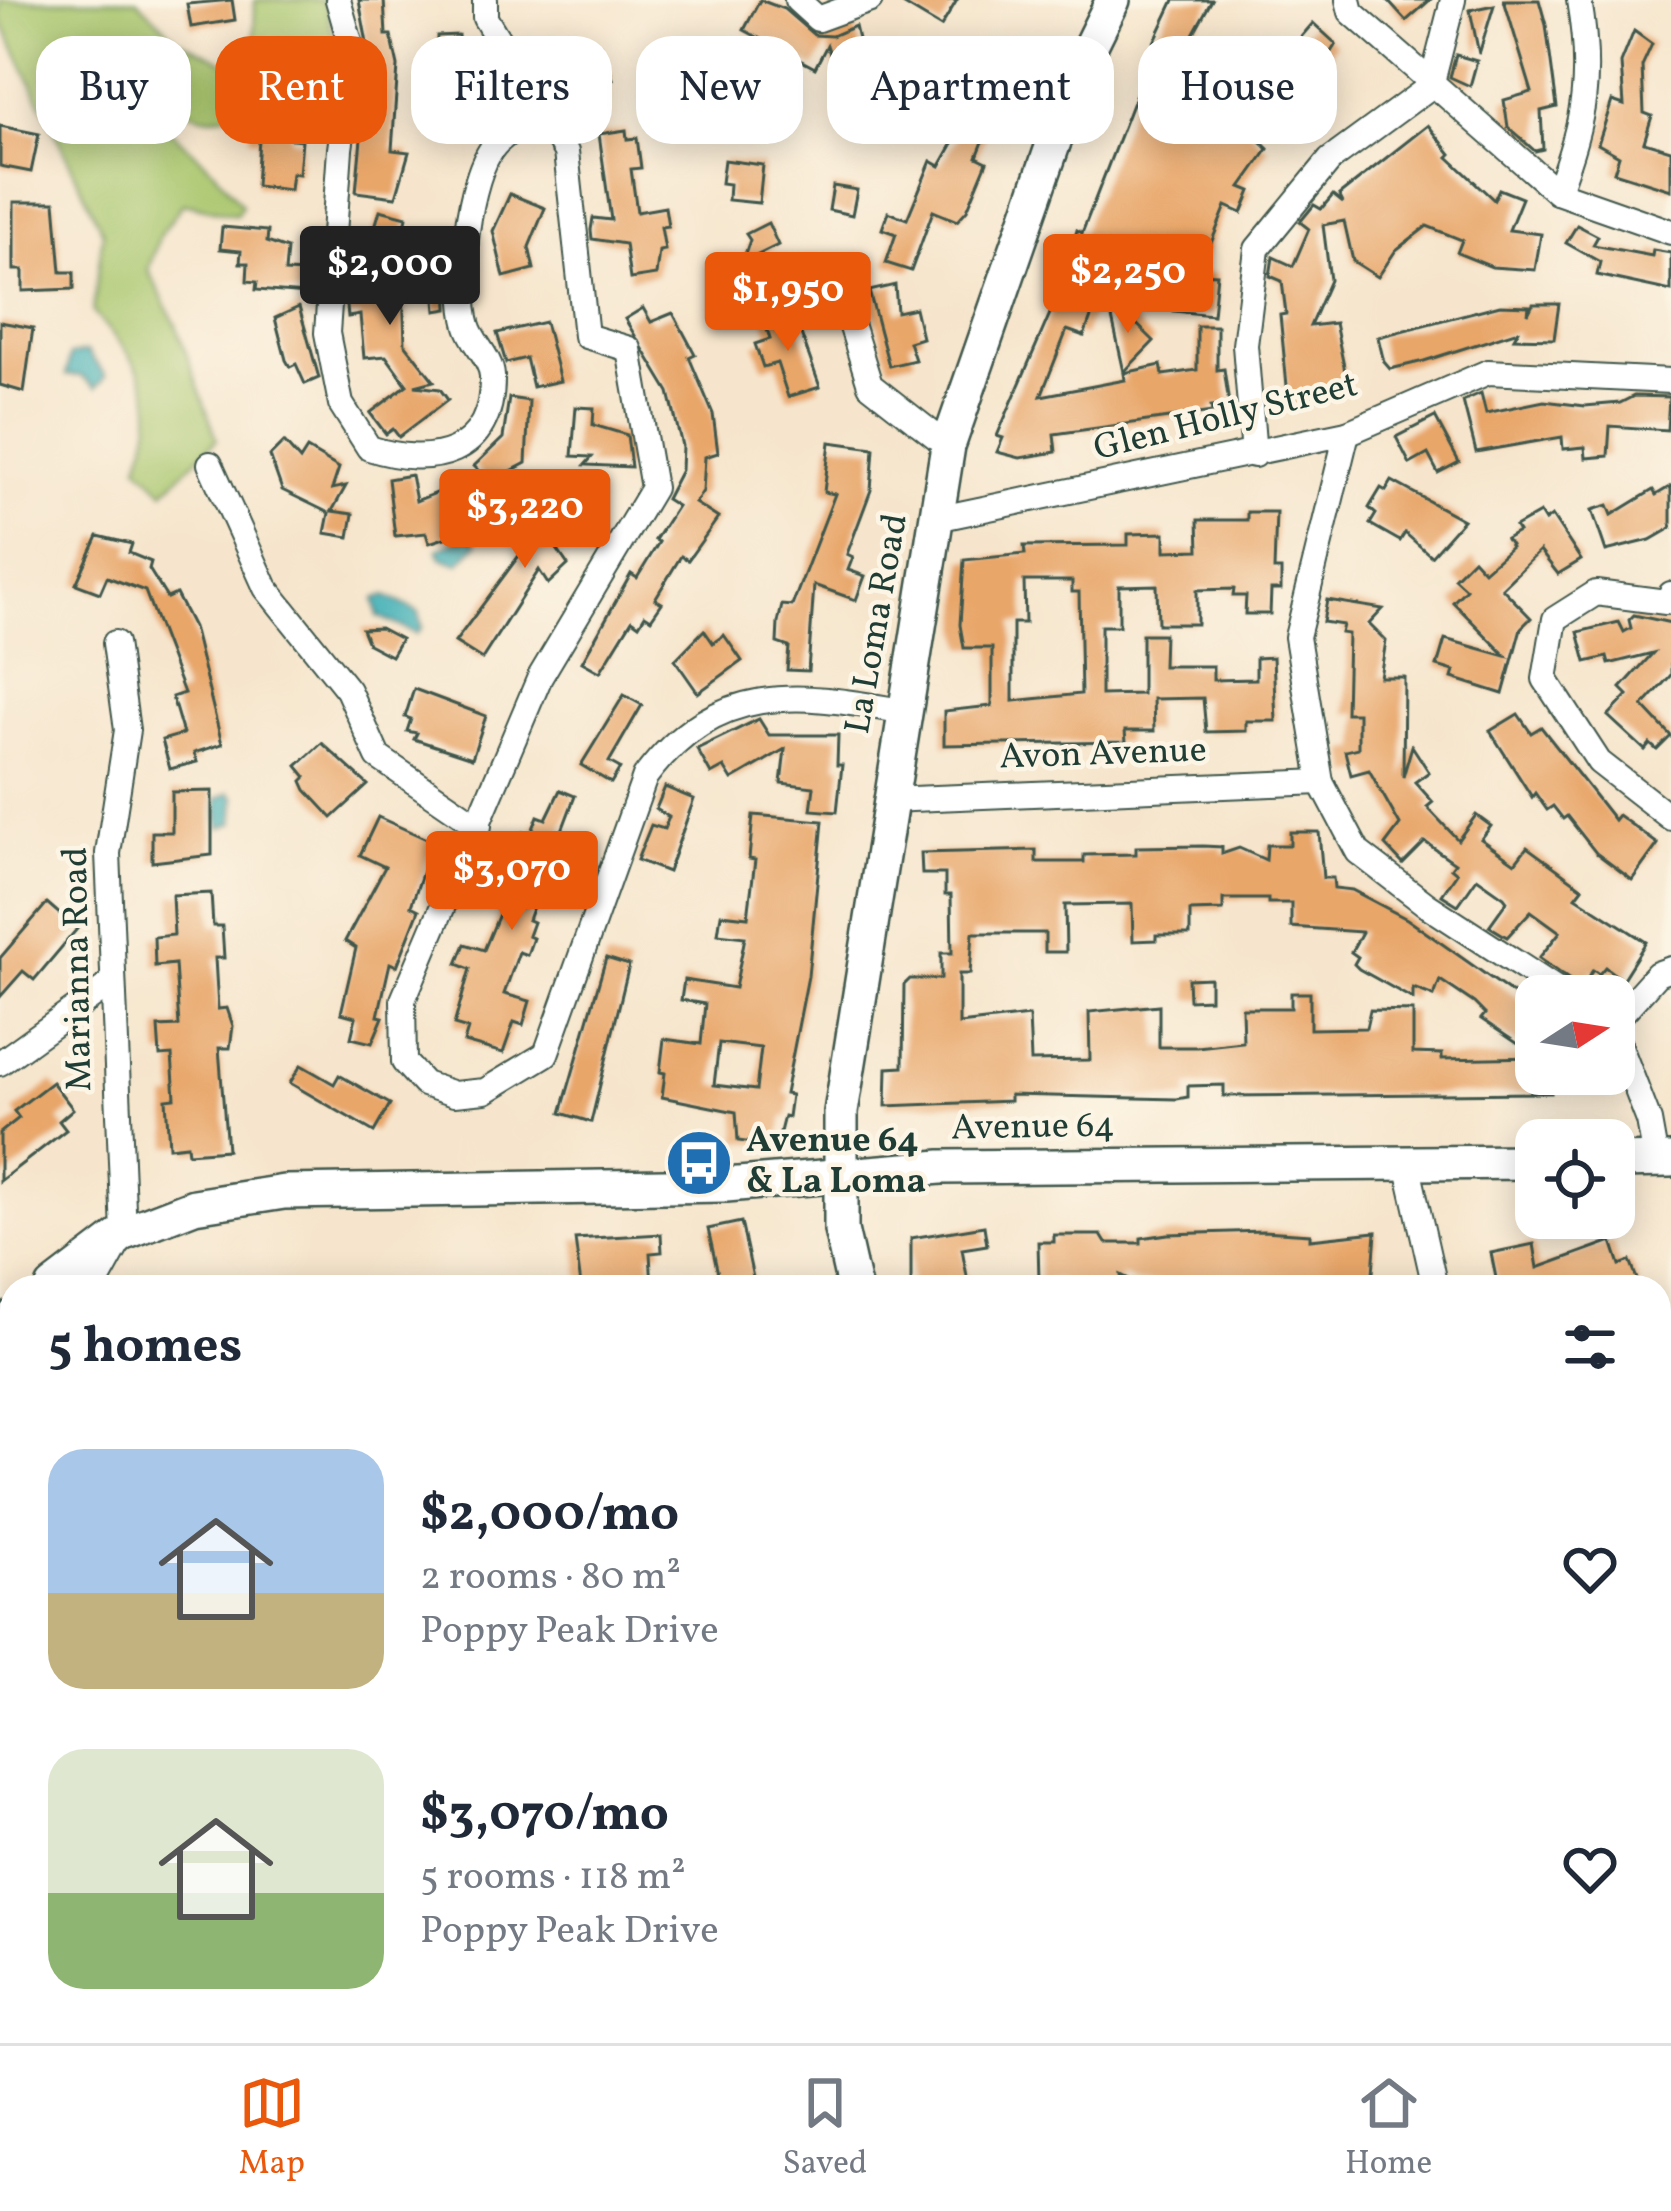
<!DOCTYPE html>
<meta charset="utf-8">
<style>
body{margin:0;font-family:Vollkorn,serif;background:#f2f2f3;color:#1f2937;height:100vh;display:flex;flex-direction:column;font-size:45px;white-space:nowrap}
*{box-sizing:border-box;margin:0}
p{font-size:39px;color:#747a83}
.icon{flex:none;width:66px;height:66px;fill:none;stroke:currentColor;stroke-width:2;stroke-linecap:round;stroke-linejoin:round}
.map{position:relative;flex:1;overflow:hidden}
.drawer{position:absolute;left:0px;top:1275px;width:1671px;height:768px;display:flex;flex-direction:column;background:#fff;border-radius:36px 36px 0 0;box-shadow:0 6px 30px #0003}
.drawer>*{flex:none}
.guide{position:absolute;left:36px;top:36px;width:1599px;height:108px;display:flex;gap:24px}
.needle{width:78px;rotate:78deg}
.controls{position:absolute;left:1515px;top:975px;display:grid;gap:24px}
.controls a{display:grid;place-items:center;width:120px;height:120px;border-radius:24px;background:#fff;box-shadow:0 6px 30px #0003;font-size:60px}
.price{position:absolute;translate:-50% -102px;padding:0 27px;border-radius:12px;background:#ea580c;color:#fff;font-size:39px;line-height:78px;filter:drop-shadow(0 3px 6px #0008)}
.price::after{content:'';position:absolute;left:50%;top:72px;width:36px;height:27px;margin-left:-18px;background:inherit;clip-path:polygon(0 0,100% 0,50% 100%)}
.price.selected{background:#222;color:#fff}
ul{padding:0;list-style:none}
li{display:flex;align-items:center;gap:36px;height:300px;padding:0 48px}
li span{display:grid;place-items:center;flex:none;width:336px;height:240px;border-radius:36px;color:#555}
li>.icon{margin-inline-start:auto}
span .icon{width:144px;height:144px;fill:#fffc;stroke-width:1}
li b{font-size:51px}
h2{display:flex;justify-content:space-between;align-items:center;height:144px;padding:0 48px;font-size:51px}
.chip{padding:0 42px;border-radius:36px;background:#fff;box-shadow:0 6px 30px #0003;font-size:42px;line-height:108px}
.chip.selected{background:#ea580c;color:#fff}
.menu{display:flex;justify-content:space-around;align-items:center;height:168px;border-top:3px solid #e0e1e3;background:#fff;font-size:33px;color:#747a83}
.menu a{display:grid;justify-items:center;gap:6px}
.menu .selected{color:#ea580c}
.map>svg:first-child{display:block}
</style>
<div class="map">
<svg width="1671" height="2043" viewBox="0 0 1671 2043">
<rect width="100%" height="100%" fill="#fcf5e5"/>
<filter id="ink" filterUnits="userSpaceOnUse"><feTurbulence type="fractalNoise" baseFrequency=".00833" numOctaves="2"/><feDisplacementMap in="SourceGraphic" scale="24" xChannelSelector="R" yChannelSelector="G"/><feConvolveMatrix kernelMatrix="1 2 1 2 8 2 1 2 1" color-interpolation-filters="sRGB"/></filter>
<filter id="wash" filterUnits="userSpaceOnUse"><feTurbulence type="fractalNoise" baseFrequency=".004" numOctaves="4" result="noise"/><feDisplacementMap in="SourceGraphic" scale="48" xChannelSelector="R" yChannelSelector="G"/><feGaussianBlur stdDeviation="2.7" result="paint"/><feColorMatrix in="noise" values="0 0 0 0 0 0 0 0 0 0 0 0 0 0 0 0 0 1.4 0 .05"/><feComposite in="paint" operator="in"/></filter>
<g filter="url(#wash)">
<rect width="100%" height="100%" fill="#f6e5cc"/>
<path fill="#a9c66d" stroke="#648250" stroke-width="3" d="M0,0H137L177,39L240,70L254,45L255,0H324L337,48L333,96C311,97 287,96 266,101C213,114 224,128 169,103L165,126L214,170L242,205L236,215L183,203L160,235L148,270L176,325L217,439L164,491L138,465C168,393 139,365 93,312L103,232L0,18Z"/>
<g fill="#3caeb6" stroke="#2e7675" stroke-width="3">
<polygon points="87,352 106,376 96,388 81,376 66,375 70,355"/>
<polygon points="470,535 477,544 459,564 442,558 438,549"/>
<polygon points="386,596 419,612 422,627 416,634 378,616 375,599"/>
<polygon points="230,792 235,798 234,823 220,828 217,799"/>
<polygon points="405,2031 747,2031 736,2043 355,2043 363,2036 394,2041"/>
</g>
<g id="blocks">
<g fill="#e8a669" fill-rule="evenodd">
<polygon points="232,0 235,20 191,27 187,4"/>
<polygon points="359,0 384,0 386,35 391,35 398,66 392,150 409,152 396,197 356,192 369,54"/>
<polygon points="760,0 784,9 814,35 832,36 855,26 869,87 895,79 904,107 851,118 827,45 815,68 744,30"/>
<polygon points="896,0 957,0 941,27"/>
<polygon points="1174,0 1212,0 1182,54 1199,61 1190,85 1227,99 1240,78 1257,98 1263,45 1284,48 1290,40 1295,44 1313,23 1336,44 1322,66 1316,114 1298,124 1283,98 1247,128 1268,149 1241,187 1251,191 1242,213 1226,206 1199,273 1217,274 1213,315 1173,311 1176,262 1134,245 1127,264 1119,261 1107,295 1104,282 1084,336 1067,330 1041,396 1125,380 1124,373 1161,365 1163,375 1197,370 1197,326 1217,326 1217,370 1224,369 1229,404 1211,406 1212,412 1054,434 1056,452 1020,458 997,452 1003,438 997,436 1055,302 1077,230 1082,233 1136,94 1144,96 1156,62 1146,59"/>
<polygon points="1387,0 1430,0 1406,21"/>
<polygon points="1504,0 1539,0 1546,25 1557,107 1541,111 1543,149 1535,151 1508,127 1504,100 1532,92"/>
<polygon points="1494,5 1479,54 1470,10"/>
<polygon points="1634,31 1652,44 1642,66 1644,113 1652,116 1644,142 1671,150 1671,190 1614,172 1619,156 1598,144 1612,101 1624,105 1621,63"/>
<polygon points="458,35 459,52 467,51 469,87 490,87 491,108 466,110 466,130 435,132 437,36"/>
<polygon points="600,45 613,79 595,86 606,119 573,131 545,65"/>
<polygon points="1456,55 1477,61 1470,86 1450,77"/>
<polygon points="252,114 293,118 291,139 302,140 299,174 292,173 290,190 256,186 259,139 250,138"/>
<polygon points="965,122 988,129 977,157 987,162 967,210 957,221 933,211 911,271 886,263 896,234 882,229 888,212 907,219 931,161 940,166"/>
<polygon points="1428,125 1451,154 1448,157 1494,200 1499,189 1522,198 1509,230 1541,234 1535,270 1492,267 1457,253 1462,240 1427,226 1396,250 1378,277 1353,261 1344,221 1323,225 1330,280 1310,326 1335,323 1349,391 1289,406 1280,315 1286,314 1282,281 1270,276 1273,257 1293,266 1309,229 1300,222 1314,205 1321,209 1333,195 1343,203 1339,195"/>
<polygon points="0,126 39,134 31,172 0,166"/>
<polygon points="626,130 627,139 637,138 641,168 631,169 637,212 665,207 668,226 661,227 665,250 659,251 656,275 630,279 625,244 592,239 591,230 593,218 611,220 599,134"/>
<polygon points="724,160 763,165 759,203 728,200 729,184 721,183"/>
<polygon points="833,186 857,190 852,215 829,210"/>
<polygon points="510,194 545,208 529,247 534,269 504,277 493,231"/>
<polygon points="14,202 55,202 61,272 74,272 74,289 23,291 23,270 14,270"/>
<polygon points="380,210 407,217 391,289 403,287 405,344 434,381 415,386 440,389 448,400 399,437 393,429 386,434 370,413 407,385 386,356 364,358 360,315 348,317 346,297 359,259 365,261"/>
<polygon points="768,223 778,245 742,263 750,240 746,234"/>
<polygon points="1577,225 1598,236 1593,245 1652,256 1653,250 1671,253 1671,291 1597,275 1600,262 1566,243"/>
<polygon points="222,227 268,231 267,242 287,249 285,272 306,273 305,294 256,290 257,282 247,281 248,263 240,263 241,251 220,249"/>
<polygon points="757,256 778,263 763,307 730,295 740,266"/>
<polygon points="895,285 897,312 915,308 922,338 909,342 915,360 889,366 869,291"/>
<polygon points="447,286 448,309 436,311 434,288"/>
<polygon points="1107,295 1154,341 1124,372"/>
<polygon points="1533,304 1559,304 1554,339 1514,338 1518,331 1424,361 1390,369 1384,362 1378,337 1500,305 1529,306 1528,314"/>
<polygon points="299,307 319,378 305,384 296,364 290,367 286,360 275,318"/>
<polygon points="643,308 651,322 673,313 695,354 689,357 713,414 718,453 705,457 703,491 695,503 718,518 688,560 681,556 655,599 662,603 651,619 645,615 639,625 632,620 600,672 582,662 631,574 637,578 659,542 655,540 677,506 666,499 681,470 682,446 669,392 625,319"/>
<polygon points="793,311 820,387 788,397 777,363 763,367 755,344 770,339 764,320"/>
<polygon points="0,322 33,328 24,392 0,385"/>
<polygon points="545,322 560,381 533,387 526,358 506,363 497,333"/>
<polygon points="1481,393 1486,413 1544,401 1585,406 1620,403 1634,396 1669,397 1667,430 1610,426 1608,456 1586,458 1585,447 1563,449 1562,437 1476,452 1463,401"/>
<polygon points="509,398 529,401 526,463 490,482 474,466 503,438"/>
<polygon points="576,407 594,408 593,425 627,435 631,467 585,465 592,457 572,456"/>
<polygon points="1435,417 1459,462 1438,473 1428,454 1410,464 1396,437"/>
<polygon points="284,442 300,460 307,449 339,468 332,489 346,486 332,511 353,514 349,537 325,533 329,513 282,490 270,456"/>
<polygon points="830,442 874,448 871,490 847,554 853,557 848,570 865,576 856,600 814,585 808,671 787,670 789,647 777,643 778,623 782,605 792,606 835,494 824,492"/>
<polygon points="411,475 416,501 458,484 475,528 429,543 426,533 395,536 388,479"/>
<polygon points="1392,481 1463,520 1431,556 1405,533 1400,541 1370,524 1376,514 1369,508 1381,488 1386,491"/>
<polygon points="569,482 587,498 555,546 568,565 548,584 539,570 482,659 455,642 535,534 530,524"/>
<polygon points="1671,486 1671,528 1650,540 1606,551 1592,510 1608,505 1612,515 1653,490 1656,495"/>
<path d="M1247,512H1276L1274,570H1281V590H1271L1270,614H1245L1246,596H1233L1234,589L1197,590V624H1158L1157,585L1119,586V626H1101V695L1142,694V634H1164L1163,666H1213V680L1256,679V658L1273,657L1276,721H1246V731L1206,732L1203,698L1153,699L1154,731H1125L1126,742L944,745V711L992,706V648H964L960,625L964,560L1025,554L1024,546L1128,545V534L1165,533V551L1199,550L1198,520H1247ZM1024,581H1072V592H1079L1081,694L1013,701V623H1025Z"/>
<polygon points="1540,513 1545,521 1552,516 1581,560 1558,574 1540,551 1502,588 1531,618 1521,628 1503,694 1452,678 1454,671 1437,666 1445,639 1506,656 1453,602 1466,589 1454,578 1473,559 1484,571 1511,547 1506,539 1518,532 1515,527"/>
<polygon points="98,536 132,544 129,553 151,562 149,569 167,598 176,594 193,627 222,744 194,753 197,762 170,769 162,740 183,734 172,697 184,693 145,591 107,577 100,593 76,584"/>
<polygon points="1327,600 1383,609 1369,624 1386,641 1380,677 1404,677 1403,777 1412,746 1429,772 1415,782 1433,802 1427,807 1458,840 1476,815 1491,826 1481,839 1515,863 1527,847 1583,888 1576,897 1646,942 1622,980 1605,967 1599,974 1593,970 1581,988 1539,958 1560,932 1531,911 1507,937 1489,926 1507,901 1504,897 1477,878 1458,905 1442,895 1457,873 1451,868 1455,863 1425,842 1403,864 1385,845 1400,825 1369,770 1351,775 1345,751 1358,748 1358,713 1346,713 1348,634 1341,633 1343,625 1323,622"/>
<polygon points="1634,615 1671,623 1671,675 1643,706 1671,736 1657,750 1650,744 1645,750 1608,716 1628,695 1621,688 1653,653 1609,664 1607,657 1586,662 1578,632 1619,622 1624,632 1631,628 1629,620"/>
<polygon points="380,628 401,639 391,656 368,644 362,629"/>
<polygon points="704,630 713,643 724,635 742,661 698,693 675,660"/>
<polygon points="414,689 486,716 472,758 414,739 417,733 407,731 411,719 405,717"/>
<polygon points="624,695 642,705 609,762 620,768 611,783 581,765"/>
<polygon points="1518,714 1531,733 1541,727 1614,820 1618,815 1658,844 1632,880 1596,853 1567,816 1563,819 1553,806 1547,810 1535,793 1532,797 1490,731"/>
<polygon points="759,719 769,735 838,735 837,765 842,765 837,812 811,810 814,787 781,783 785,749 732,780 724,767 711,774 697,749"/>
<polygon points="322,743 368,785 332,818 306,790 302,781 306,777 297,766"/>
<polygon points="665,787 694,799 668,872 637,860 651,825 664,829 669,817 656,809"/>
<polygon points="560,790 575,796 552,857 588,875 583,890 544,876 528,920 533,922 528,936 533,938 527,955 519,952 504,994 530,1001 523,1025 514,1022 503,1053 464,1042 468,1029 454,1025 470,969 457,964 465,944 484,950 510,888 493,882 500,864 510,868 524,832 531,834 538,816 546,819"/>
<polygon points="212,791 212,855 152,862 152,832 172,832 172,792"/>
<path d="M753,815L823,821L808,976L785,1094L791,1095L788,1117L784,1116L779,1136L770,1135L768,1145L738,1141L736,1112L662,1097L665,1073L660,1072L664,1039L701,1044L705,1004L681,1000L684,980L735,988L745,937L718,934L721,914L748,917L755,860L749,859ZM719,1043L761,1048L756,1090L714,1085Z"/>
<polygon points="378,817 433,842 411,906 419,910 397,966 390,963 378,1016 383,1017 372,1043 351,1038 356,1017 341,1013 356,948 345,941 385,867 360,855"/>
<polygon points="1290,832 1319,832 1323,878 1333,878 1334,888 1352,890 1407,919 1536,1010 1536,1056 1481,1019 1485,1014 1474,1003 1440,980 1434,996 1413,988 1413,999 1359,969 1354,964 1358,957 1351,952 1362,932 1291,927 1291,903 1268,903 1268,899 1223,899 1223,910 1190,911 1190,935 1156,935 1156,940 1133,941 1132,904 1065,905 1066,952 1045,952 1045,933 973,933 970,974 959,974 959,1024 1029,1016 1031,1061 1090,1060 1089,1012 1159,1005 1159,1047 1197,1047 1243,1042 1242,1008 1291,1008 1291,993 1310,993 1310,1029 1366,1028 1370,1010 1413,1011 1413,1053 1442,1054 1442,1059 1536,1057 1536,1074 1550,1074 1551,1093 1224,1096 1224,1085 1188,1086 1188,1097 1177,1099 1010,1095 1010,1101 886,1106 887,1068 903,1067 904,985 910,979 941,979 941,953 952,953 951,895 945,895 945,874 922,874 921,853 1036,850 1036,862 1084,862 1084,855 1136,854 1136,847 1203,846 1222,847 1222,854 1239,848 1266,860 1267,845 1290,845"/>
<polygon points="211,893 213,926 222,926 224,958 215,958 218,1009 227,1008 233,1026 230,1048 219,1048 227,1150 188,1153 187,1145 169,1147 166,1099 175,1098 172,1055 160,1056 158,1027 179,1026 175,964 155,966 154,937 174,935 172,895"/>
<polygon points="47,903 77,929 34,980 23,971 0,997 0,958"/>
<polygon points="606,958 629,965 591,1122 561,1113"/>
<polygon points="1210,978 1210,999 1189,1000 1188,979"/>
<polygon points="301,1065 334,1084 339,1075 390,1104 374,1132 290,1083"/>
<polygon points="52,1082 73,1109 59,1121 66,1130 0,1181 0,1133 19,1118 14,1111"/>
<polygon points="741,1222 755,1287 721,1287 708,1229"/>
<polygon points="984,1226 987,1245 962,1249 969,1287 911,1287 911,1238"/>
<polygon points="1263,1231 1310,1234 1310,1239 1376,1232 1372,1287 1312,1282 1312,1287 1206,1287 1206,1282 1137,1283 1121,1275 1122,1287 1060,1287 1060,1279 1039,1280 1038,1242 1054,1242 1054,1235 1101,1235 1106,1243 1141,1243 1141,1238 1168,1234"/>
<polygon points="661,1234 662,1252 650,1253 652,1287 581,1286 575,1239"/>
<polygon points="1612,1241 1620,1265 1630,1261 1640,1287 1493,1287 1497,1283 1491,1253 1534,1244 1538,1268"/>
</g>
</g>
</g>
<g filter="url(#ink)">
<use href="#blocks" fill-opacity="0" stroke="#3f564b" stroke-width="3"/>
<g fill="none" stroke-linecap="round" stroke-linejoin="round">
<defs>
<g id="street">
<path d="M338,0L353,53L340,149L327,333L341,404L369,448C431,468 494,456 492,376C491,358 473,343 468,326C456,288 468,174 495,145C507,132 525,121 539,110"/>
<path d="M485,0V18L566,152L586,336L629,349L653,488L540,677L403,1000L404,1062L424,1084L454,1094L485,1091L546,1054L645,777C716,682 796,692 901,711"/>
<polyline points="797,0 818,19 870,0"/>
<polyline points="1348,0 1351,12 1557,192 1671,232"/>
<path d="M1557,192C1585,120 1592,77 1579,0"/>
<polyline points="837,279 870,385 948,446"/>
<polyline points="1347,433 1297,637 1321,782 1358,852 1427,905 1567,996"/>
<polyline points="1254,455 1245,345 1257,249 1330,160 1431,86 1453,0"/>
<polyline points="210,464 266,588 348,690 378,757 479,826"/>
<polyline points="936,519 1347,433 1488,372 1671,381"/>
<polyline points="1671,594 1666,602 1596,593 1555,619 1545,679 1599,762 1671,818"/>
<polyline points="888,800 1321,782"/>
<polyline points="1614,1022 1657,974 1671,969"/>
<polyline points="1614,1031 1649,1121 1656,1160"/>
<polyline points="0,1063 110,984"/>
<polyline points="1407,1163 1435,1287"/>
<polyline points="94,1287 124,1233 108,853 127,730 115,643"/>
<polyline points="1659,1514 1671,1515"/>
<polyline points="0,1566 11,1546 7,1467 12,1456"/>
<polyline points="0,1914 12,1901"/>
<polyline points="0,2039 5,2043"/>
<polyline points="281,2043 289,2031"/>
</g>
<g id="secondary">
<polyline points="1614,1161 1671,1160"/>
<polyline points="53,1287 124,1233 194,1206 284,1192 726,1185 941,1167 1536,1162"/>
<polyline points="854,1287 841,1230 841,1112 948,446 1080,67 1113,0"/>
<polyline points="0,1327 12,1318"/>
<polyline points="1014,2031 1016,2043"/>
</g>
</defs>
<use href="#street" stroke="#3f564b" stroke-width="28"/>
<use href="#secondary" stroke="#3f564b" stroke-width="38"/>
<use href="#street" stroke="#fff" stroke-width="24"/>
<use href="#secondary" stroke="#fff" stroke-width="33"/>
</g>
</g>
<defs>
<symbol id="bus-disc" viewBox="-11 -11 22 22"><circle r="9.5" fill="#1f6fb2" stroke="#fcf5e5"/><path d="M-5-6H5V4H4V6H2V4H-2V6H-4V4H-5ZM-3.5-4V0h7V-4ZM-3.5 1.2v1.5H-2V1.2ZM2 1.2v1.5H3.5V1.2Z" fill="#fff"/></symbol>
</defs>
<g fill-rule="evenodd">
<use href="#bus-disc" x="661" y="1125" width="76" height="76"/>
</g>
<g text-anchor="middle" dominant-baseline="central" stroke-width="9" stroke-linejoin="round" paint-order="stroke">
<g font-size="36" fill="#1f3d34" stroke="#fcf5e5">
<text transform="translate(1226 418) rotate(-14)">Glen Holly Street</text>
<text transform="translate(878 624) rotate(-80)">La Loma Road</text>
<text transform="translate(1103 755) rotate(-2)">Avon Avenue</text>
<text transform="translate(79 969) rotate(-91)">Marianna Road</text>
<text transform="translate(1033 1128) rotate(-1)">Avenue 64</text>
</g>
<g font-size="36" font-weight="bold" fill="#1f3d34" stroke="#fcf5e5" text-anchor="start">
<text x="746" y="1142">Avenue 64<tspan x="746" dy="41">&amp; La Loma</tspan></text>
</g>
</g>
</svg>
<div class="controls">
<a><svg class="needle" viewBox="-14 -14 28 28"><path d="M0-13l5 13h-10z" fill="#e53935"/><path d="M0 13l5-13h-10z" fill="#747a83"/></svg></a>
<a><svg class="icon" aria-label="locate" viewBox="0 0 24 24"><circle cx="12" cy="12" r="6"/><path d="M12 2v4M12 18v4M2 12h4M18 12h4"/></svg></a>
</div>
<b class="price selected" style="left:390px;top:328px">$2,000</b>
<b class="price" style="left:1128px;top:336px">$2,250</b>
<b class="price" style="left:788px;top:354px">$1,950</b>
<b class="price" style="left:525px;top:571px">$3,220</b>
<b class="price" style="left:512px;top:933px">$3,070</b>
<div class="guide">
<a class="chip">Buy</a>
<a class="chip selected">Rent</a>
<a class="chip">Filters</a>
<a class="chip">New</a>
<a class="chip">Apartment</a>
<a class="chip">House</a>
</div>
<section class="drawer">
<h2>5 homes<svg class="icon" aria-label="filters" viewBox="0 0 24 24"><path d="M4 7h16M4 17h16"/><circle cx="9" cy="7" r="2"/><circle cx="15" cy="17" r="2"/></svg></h2>
<ul>
<li><span style="background:linear-gradient(#a9c7e8 60%,#c2b280 0)"><svg class="icon" aria-label="home" viewBox="0 0 24 24"><path d="M3 11l9-7 9 7M6 9v11h12V9"/></svg></span><div><b>$2,000/mo</b><p>2 rooms · 80 m²</p><p>Poppy Peak Drive</p></div><svg class="icon" aria-label="heart" viewBox="0 0 24 24"><path d="M12 20l-8-8c-3-5 5-10 8-4 3-6 11-1 8 4z"/></svg></li>
<li><span style="background:linear-gradient(#dfe7d0 60%,#8fb573 0)"><svg class="icon" aria-label="home" viewBox="0 0 24 24"><path d="M3 11l9-7 9 7M6 9v11h12V9"/></svg></span><div><b>$3,070/mo</b><p>5 rooms · 118 m²</p><p>Poppy Peak Drive</p></div><svg class="icon" aria-label="heart" viewBox="0 0 24 24"><path d="M12 20l-8-8c-3-5 5-10 8-4 3-6 11-1 8 4z"/></svg></li>
</ul>
</section>
</div>
<nav class="menu">
<a class="selected"><svg class="icon" aria-label="map" viewBox="0 0 24 24"><path d="M3 6l6-2 6 2 6-2v14l-6 2-6-2-6 2zM9 4v14M15 6v14"/></svg>Map</a>
<a><svg class="icon" aria-label="saved" viewBox="0 0 24 24"><path d="M7 4h10v16l-5-4-5 4z"/></svg>Saved</a>
<a><svg class="icon" aria-label="home" viewBox="0 0 24 24"><path d="M3 11l9-7 9 7M6 9v11h12V9"/></svg>Home</a>
</nav>
